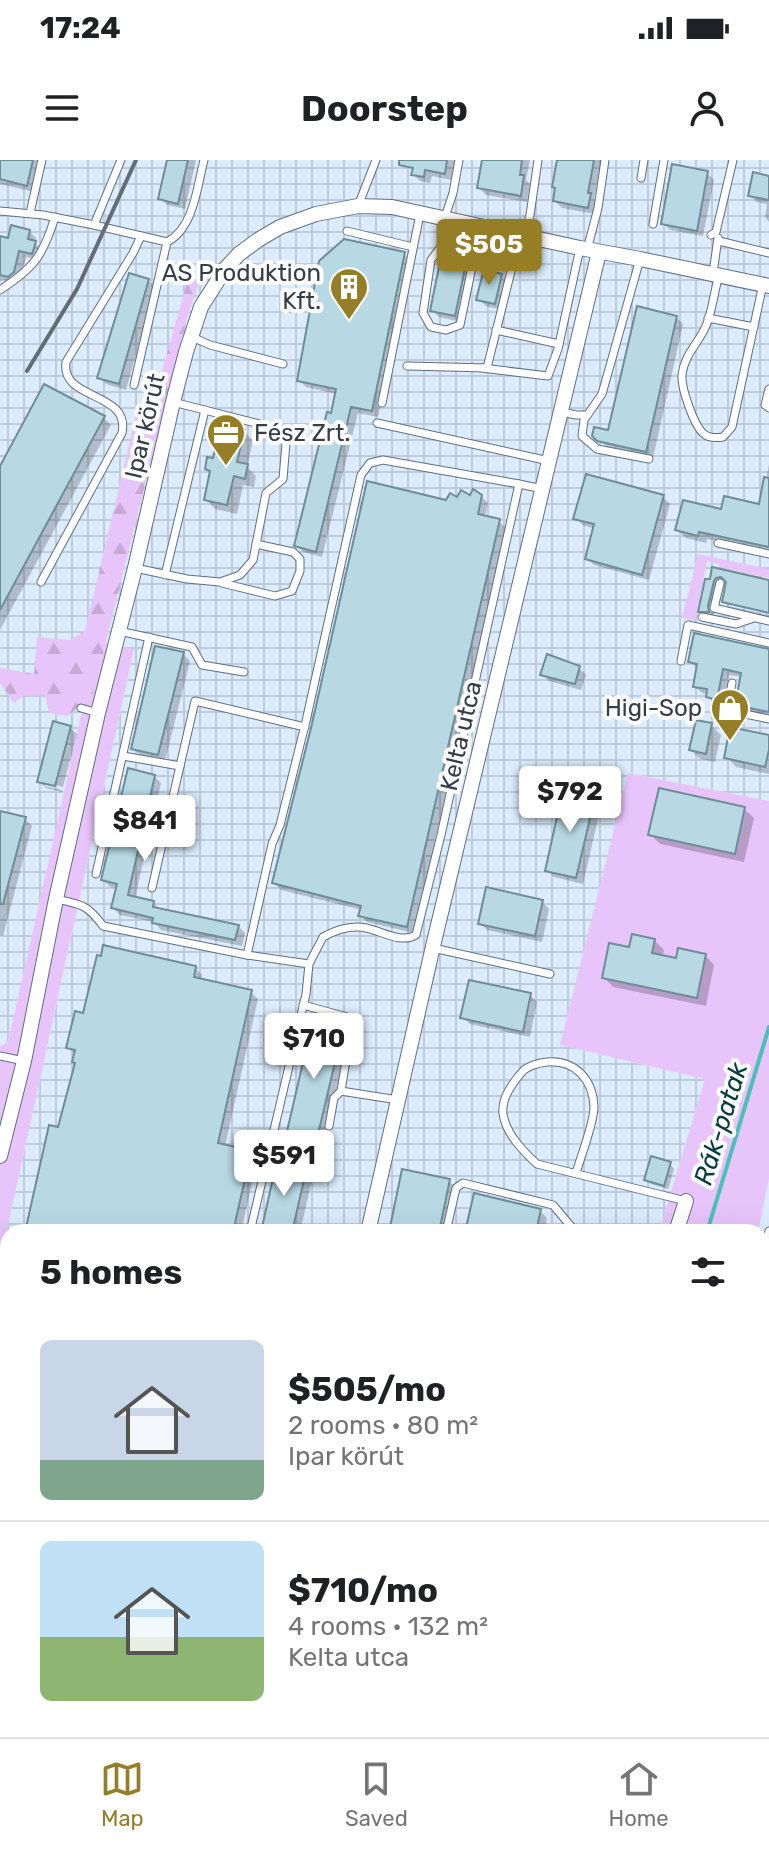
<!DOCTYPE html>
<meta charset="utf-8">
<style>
body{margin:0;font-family:Rubik,sans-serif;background:#f2f2f2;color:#202124;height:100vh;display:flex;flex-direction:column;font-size:30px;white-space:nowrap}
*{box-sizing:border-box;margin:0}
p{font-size:26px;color:#757577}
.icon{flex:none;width:44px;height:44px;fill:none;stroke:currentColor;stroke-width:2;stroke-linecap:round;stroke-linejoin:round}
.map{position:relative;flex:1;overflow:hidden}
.panel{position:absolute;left:0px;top:1064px;width:770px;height:514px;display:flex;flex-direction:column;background:#fff;border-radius:24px 24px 0 0;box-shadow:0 8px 32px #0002}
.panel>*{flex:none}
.price{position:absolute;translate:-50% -68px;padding:0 18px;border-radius:8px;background:#fff;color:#222;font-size:26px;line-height:52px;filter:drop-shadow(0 2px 4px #0008)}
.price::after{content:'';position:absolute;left:50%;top:48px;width:24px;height:18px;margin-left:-12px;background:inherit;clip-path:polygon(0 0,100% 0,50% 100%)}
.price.current{background:#967e26;color:#fff}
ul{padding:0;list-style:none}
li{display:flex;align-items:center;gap:24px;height:200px;padding:0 40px}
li+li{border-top:2px solid #e0e0e0}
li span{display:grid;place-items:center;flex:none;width:224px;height:160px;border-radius:12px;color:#555}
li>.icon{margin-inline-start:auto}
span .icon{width:96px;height:96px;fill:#fffc;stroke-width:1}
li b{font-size:34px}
h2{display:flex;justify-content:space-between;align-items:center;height:96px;padding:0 40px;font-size:34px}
.status{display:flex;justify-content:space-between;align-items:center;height:56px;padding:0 40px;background:#fff;direction:ltr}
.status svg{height:22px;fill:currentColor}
header{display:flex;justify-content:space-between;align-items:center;height:104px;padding:0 40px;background:#fff;font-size:36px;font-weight:700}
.dock{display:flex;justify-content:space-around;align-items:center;height:112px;border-top:2px solid #e0e0e0;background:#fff;font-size:22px;color:#757577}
.dock a{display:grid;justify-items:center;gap:4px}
.dock .current{color:#967e26}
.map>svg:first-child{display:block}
</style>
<div class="status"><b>17:24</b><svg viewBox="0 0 49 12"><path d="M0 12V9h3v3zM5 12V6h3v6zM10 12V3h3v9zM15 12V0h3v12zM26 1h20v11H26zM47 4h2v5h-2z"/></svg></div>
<header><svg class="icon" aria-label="menu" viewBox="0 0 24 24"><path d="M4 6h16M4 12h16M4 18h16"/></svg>Doorstep<svg class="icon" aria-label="person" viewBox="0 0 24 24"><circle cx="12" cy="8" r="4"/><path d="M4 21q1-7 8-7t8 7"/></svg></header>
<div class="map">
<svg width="769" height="1577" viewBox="0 0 769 1577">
<defs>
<pattern id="industrial-grid" width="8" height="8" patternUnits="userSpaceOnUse" patternTransform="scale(2)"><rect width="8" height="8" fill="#dcecfd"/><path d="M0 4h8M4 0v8" fill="none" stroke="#bdcbda"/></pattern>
<pattern id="forest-firs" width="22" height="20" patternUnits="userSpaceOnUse" patternTransform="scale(2)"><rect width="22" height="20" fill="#e7c4fa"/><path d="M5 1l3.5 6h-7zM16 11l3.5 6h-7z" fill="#c7a9d8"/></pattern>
</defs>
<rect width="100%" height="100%" fill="#eaf2fb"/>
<polygon fill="#dcecfd" points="769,1019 769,1577 538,1577 543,1570 762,1570 762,1072 758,1072"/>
<g fill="url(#industrial-grid)">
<polygon points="0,0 769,0 769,641 628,613 561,885 705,919 659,1072 8,1072 8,1168 0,1166 0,1102 134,490 99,481 8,882 0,886"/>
<polygon points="7,1209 8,1570 409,1570 406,1577 0,1577 0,1214"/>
</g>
<g fill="#e7c4fa">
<polygon points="698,394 769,409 769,418 719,407 719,404 707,401 695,461 682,458"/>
<polygon points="98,481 134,489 0,1102 0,886 8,882"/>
<polygon points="628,613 769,641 769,1019 758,1072 659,1072 705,919 560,885"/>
<polygon points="409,1570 543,1570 538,1577 406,1577"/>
</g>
<polygon fill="url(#forest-firs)" points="188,119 200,120 186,161 92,537 67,556 49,553 45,535 22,536 14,543 0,523 0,508 34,514 37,477 70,480 85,471 136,255 149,257"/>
<g fill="#0003">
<polygon points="0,0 41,0 34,32 0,24"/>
<polygon points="169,0 196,0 185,49 167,45 160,38"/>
<polygon points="416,0 455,0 451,20 432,16 430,23 420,21 413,14"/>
<polygon points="484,0 530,0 526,20 530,24 527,42 486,35 479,28"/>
<polygon points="559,0 605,0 605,2 601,1 594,39 597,42 595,54 562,48 555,41"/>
<polygon points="707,13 714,20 703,76 670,70 663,63"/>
<polygon points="769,18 769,62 765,57 767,44 757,42 750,35"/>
<polygon points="29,71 36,78 35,83 42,90 39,100 26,97 20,119 16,123 1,119 0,123 0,78 9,80"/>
<polygon points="404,94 411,101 378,257 358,253 322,397 303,392 296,385 337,234 306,227 299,220"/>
<polygon points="464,110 471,117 462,162 439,157 432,150"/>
<polygon points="501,116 508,123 502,150 486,146 479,139"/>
<polygon points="148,120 155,127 126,230 106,224 99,217"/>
<polygon points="676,157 683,164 653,298 607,287 594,275 610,273"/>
<polygon points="104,258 111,265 0,470 0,310"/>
<polygon points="244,271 253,281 247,307 256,316 254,327 243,325 237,354 215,349 206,339 212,313 207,309"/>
<polygon points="769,304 769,392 707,379 706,383 686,378 678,370 723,351 761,346"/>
<polygon points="481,336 488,343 485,357 499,361 506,368 414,773 367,762 360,755 362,750 281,730 274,723 447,342"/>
<polygon points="663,337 670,344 649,420 594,405 587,398 595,369 583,365 576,358"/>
<polygon points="714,410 769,422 769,451 729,442 729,446 769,455 769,457 731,448 724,442 728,422 722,424 719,428 714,457 706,457 700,451"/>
<polygon points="769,491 769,557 744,551 737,545 742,517 729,515 723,545 715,543 708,537 708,534 702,533 695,526 697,508 690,501"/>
<polygon points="183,494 190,501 165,601 140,595 133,588"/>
<polygon points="579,508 586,515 581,530 549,521 542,514"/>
<polygon points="711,565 721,575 715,602 700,599 691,590"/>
<polygon points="70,568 77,574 63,627 45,622 45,626 62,630 62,632 46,628 39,621"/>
<polygon points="769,577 769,614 736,607 727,597"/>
<polygon points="154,616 161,623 135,738 153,743 161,750 238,766 245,773 242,786 161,770 154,762 120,755 113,748 118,728 110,727 103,720"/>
<polygon points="594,639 601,646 583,724 554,717 547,710"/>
<polygon points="744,649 754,658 744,702 660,684 650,674"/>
<polygon points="0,653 25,659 32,666 3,776 0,775"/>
<polygon points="542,742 549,749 542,782 487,770 480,763"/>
<polygon points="654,780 664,790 662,797 678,800 705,795 714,805 706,846 613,827 604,817 631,790"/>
<polygon points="195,808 202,815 201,821 251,832 258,839 225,986 248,992 255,999 253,1008 255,1010 241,1072 27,1072 59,970 77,904 76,895 69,888 85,856"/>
<polygon points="530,835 537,842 530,877 470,864 462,857"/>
<polygon points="343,866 350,873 321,993 294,987 287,980"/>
<polygon points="670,1004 674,1009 668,1029 651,1024 646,1020"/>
<polygon points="306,1009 313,1016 300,1072 263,1072"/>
<polygon points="449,1021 456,1028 447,1072 391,1072"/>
<polygon points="540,1051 547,1058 544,1072 467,1072"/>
<polygon points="769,1169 769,1288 762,1286 762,1201"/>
<polygon points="0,1237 8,1239 8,1397 0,1427"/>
<polygon points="762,1432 769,1464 769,1577 746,1577 744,1570 762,1570"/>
<polygon points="0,1466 8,1469 8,1487 0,1485"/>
<polygon points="8,1503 8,1570 30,1570 28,1577 0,1577 0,1533"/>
<polygon points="47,1570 89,1570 87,1577 45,1577"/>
<polygon points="124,1570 277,1570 277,1577 122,1577"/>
<polygon points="596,1570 635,1570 634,1577 594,1577"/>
</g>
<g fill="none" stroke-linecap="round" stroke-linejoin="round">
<g stroke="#4bc0b7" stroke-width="4">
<polyline points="707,1072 769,867"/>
<polyline points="514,1577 520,1570"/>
</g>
</g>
<g fill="#b8d9e4" stroke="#6e8d97" stroke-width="2">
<polygon points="0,0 33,0 27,26 0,19"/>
<polygon points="167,0 188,0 178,44 158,39"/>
<polygon points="399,0 447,0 445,14 425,10 424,17 411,15 413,8 399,5"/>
<polygon points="482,0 522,0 520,15 524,15 521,36 477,28"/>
<polygon points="557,0 594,0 588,33 591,33 588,48 553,41 555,28 552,27"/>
<polygon points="672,4 708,11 697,71 661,64"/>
<polygon points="753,12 769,16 769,40 748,36"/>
<polygon points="11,65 30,70 28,79 36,81 32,94 19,91 14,112 8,117 0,115 0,76 8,78"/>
<polygon points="344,79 405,92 372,251 351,247 316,392 294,386 327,252 331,253 336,229 297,221 319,101"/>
<polygon points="440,102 465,108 455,156 430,151"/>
<polygon points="484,109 502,114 495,144 476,140"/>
<polygon points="129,113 149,119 119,224 97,218"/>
<polygon points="637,146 677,156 646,292 597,281 592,276 594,267 608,270"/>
<polygon points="44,224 105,256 0,450 0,306"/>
<polygon points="221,264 245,269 237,302 248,304 245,319 234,316 227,345 204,340 210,311 205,309 207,297 213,298"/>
<polygon points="586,314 664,335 642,415 585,399 594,364 573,359"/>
<polygon points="764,317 769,318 769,387 699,372 698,376 675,370 683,340 721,349 724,336 759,344"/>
<polygon points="367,321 446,340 450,333 457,337 461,330 470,335 473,329 482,335 478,354 500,359 407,767 358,756 361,746 272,723 311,568"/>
<polygon points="712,407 769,420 769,453 722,442 726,422 721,417 716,418 714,421 708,446 709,452 698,452 705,419 710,419"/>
<polygon points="694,473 769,489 769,552 735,545 741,513 723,509 717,540 706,537 707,529 693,527 697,504 688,502"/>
<polygon points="155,486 184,492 158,595 131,589"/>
<polygon points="547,494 580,506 575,524 540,515"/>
<polygon points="696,560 712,563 706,594 689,590"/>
<polygon points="53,561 71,566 55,626 37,622"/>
<polygon points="730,567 769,575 769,590 765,607 724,598"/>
<polygon points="128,608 155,615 128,735 154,741 153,747 239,765 235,780 152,763 153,758 111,748 117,724 101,720"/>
<polygon points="659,628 745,647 735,694 648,675"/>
<polygon points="563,630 595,637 576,718 545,711"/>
<polygon points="0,651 26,657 3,744 0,744"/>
<polygon points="486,727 543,740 535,776 478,764"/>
<polygon points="632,774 655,779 652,793 676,798 678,788 706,794 697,838 602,818 609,783 629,787"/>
<polygon points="103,785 196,806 194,817 252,830 218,983 249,990 247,1000 249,1001 233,1072 25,1072 49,965 58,967 75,903 72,902 75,890 66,888 75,851 83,853 97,795 101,796"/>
<polygon points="469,820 531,833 523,872 460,858"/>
<polygon points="314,855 344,864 315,987 285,980"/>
<polygon points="651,996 671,1002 664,1026 644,1020"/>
<polygon points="277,1000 307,1007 292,1072 261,1072"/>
<polygon points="402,1009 450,1019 439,1072 389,1072"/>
<polygon points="474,1033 541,1049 536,1072 465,1072"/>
</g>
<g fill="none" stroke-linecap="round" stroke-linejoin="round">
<defs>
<g id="service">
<polyline points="121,0 94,65 167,82"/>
<polyline points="641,18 644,0"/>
<polyline points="358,46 376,0"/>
<polyline points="0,51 43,55 94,65"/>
<polyline points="30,53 42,0"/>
<polyline points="444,60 453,33 459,0"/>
<polyline points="653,64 664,0"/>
<polyline points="347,71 413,87"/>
<polyline points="711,75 716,72 733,0"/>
<polyline points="524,76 530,55 538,0"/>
<polyline points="719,81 769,93"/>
<polyline points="587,90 598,48 605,0"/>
<polyline points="463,92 440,88 431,100 423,153 431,167 446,170 460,165 472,107 463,92 468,65"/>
<polyline points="640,99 602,234 584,260 582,276 597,289 649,299"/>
<polyline points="713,113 718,78"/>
<path d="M719,115C714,131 712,156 704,170C696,186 684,196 682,215C681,228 694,266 704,274C709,278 717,278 723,277L732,267L763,124"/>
<path d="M0,130C34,108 43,96 55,57"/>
<polyline points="708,158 754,167"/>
<polyline points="496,170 559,184"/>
<polyline points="190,176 210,185 283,204"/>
<polyline points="407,206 487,208 520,75"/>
<polyline points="482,208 548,216 558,189 580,88"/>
<path d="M134,225L167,82C194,68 197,27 204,0"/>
<polyline points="769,229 765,245 769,248"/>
<polyline points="382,243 420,54"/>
<polyline points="562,252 576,255 587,255"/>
<polyline points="377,263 549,301"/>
<polyline points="718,383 769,394"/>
<polyline points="135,408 187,419 220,422 240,415 253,400 266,333 283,319 287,271 173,242"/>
<polyline points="165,415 205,250"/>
<path d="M41,422L122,273C131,231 60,241 66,202L133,93L141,76"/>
<polyline points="222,423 275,436 292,431 300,411 300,399 293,392 256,384"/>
<polyline points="720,423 714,448 769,461"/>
<polyline points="702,457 736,464 754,458"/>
<polyline points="119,471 192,487 202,505 244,512"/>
<polyline points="681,501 688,465 769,483"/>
<polyline points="81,548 98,553"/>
<polyline points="716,548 769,559"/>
<polyline points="727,550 732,523"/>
<polyline points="123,596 180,606 152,728"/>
<polyline points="180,606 195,541 305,567"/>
<polyline points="96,714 149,477"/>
<path d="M56,739C81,744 88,745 103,766L247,795"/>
<polyline points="433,788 550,814"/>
<polyline points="309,804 247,795 272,684 280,665 306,561 361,315 370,303 383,300 519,324"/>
<polyline points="303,845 347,857 352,865 341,931 398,940"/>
<polyline points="0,896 24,901"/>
<polyline points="329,966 334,938 341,931"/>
<path d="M576,1013C581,996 594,963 594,947C593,919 575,900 547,902C539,903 529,906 524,910C518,916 513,923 509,930C505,936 502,946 503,954C506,974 523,991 537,1004L686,1041"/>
<path d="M250,1072L306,834L309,804L323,777C336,770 351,765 366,768C382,771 400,784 416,775L441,675L519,324L543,329"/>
<polyline points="317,1072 318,1069"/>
<polyline points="446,1072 456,1028 463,1023 553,1045 574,1070 583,1072"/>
<polyline points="762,1099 769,1071"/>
<polyline points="769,1386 765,1387 769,1407"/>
<polyline points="734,1570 736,1577"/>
<polyline points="34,1577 36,1570"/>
<polyline points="98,1577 100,1570"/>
<polyline points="297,1577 299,1570"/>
<polyline points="413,1577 416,1570"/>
<polyline points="585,1577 587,1570"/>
<polyline points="645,1577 646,1570"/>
</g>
<g id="minor">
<polyline points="0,996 24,901 56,739 98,553 135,408 173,242 186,192 201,147 225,109 239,94 258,80 280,67 316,54 358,46 392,47 580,88 640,99 769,126"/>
<polyline points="368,1072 434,782 599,92"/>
<polyline points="676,1072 686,1041"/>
<polyline points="0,1188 8,1190"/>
<polyline points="762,1339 769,1339"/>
</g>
</defs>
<use href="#service" stroke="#5e6f83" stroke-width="9"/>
<use href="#minor" stroke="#5e6f83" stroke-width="16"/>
<use href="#service" stroke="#fff" stroke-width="7"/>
<use href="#minor" stroke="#fff" stroke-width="14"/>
<polyline stroke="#646c75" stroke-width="4" points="27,211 77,129 136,0"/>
</g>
<defs>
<symbol id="building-pin" viewBox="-11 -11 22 30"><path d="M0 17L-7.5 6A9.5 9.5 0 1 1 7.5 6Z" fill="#967e26" stroke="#fefefe"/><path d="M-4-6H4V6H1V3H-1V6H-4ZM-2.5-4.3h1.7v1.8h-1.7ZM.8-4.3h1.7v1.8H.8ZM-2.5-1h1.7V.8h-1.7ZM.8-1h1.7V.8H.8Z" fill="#fff"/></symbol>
<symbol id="office-pin" viewBox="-11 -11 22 30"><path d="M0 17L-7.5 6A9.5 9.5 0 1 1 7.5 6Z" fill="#967e26" stroke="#fefefe"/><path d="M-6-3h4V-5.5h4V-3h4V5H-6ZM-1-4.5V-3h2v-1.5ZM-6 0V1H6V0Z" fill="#fff"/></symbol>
<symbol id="shop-pin" viewBox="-11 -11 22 30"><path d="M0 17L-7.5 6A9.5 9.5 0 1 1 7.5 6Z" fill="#967e26" stroke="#fefefe"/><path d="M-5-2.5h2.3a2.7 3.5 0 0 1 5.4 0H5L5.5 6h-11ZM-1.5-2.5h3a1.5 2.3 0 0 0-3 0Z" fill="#fff"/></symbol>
</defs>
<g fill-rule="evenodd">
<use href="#building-pin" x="327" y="105" width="44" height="60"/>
<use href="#office-pin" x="204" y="251" width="44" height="60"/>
<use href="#shop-pin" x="708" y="526" width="44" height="60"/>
</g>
<g text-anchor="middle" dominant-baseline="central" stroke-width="8" stroke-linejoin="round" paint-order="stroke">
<g font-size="24" fill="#353d46" stroke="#fefefe" text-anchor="end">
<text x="321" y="113">AS Produktion<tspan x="321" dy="28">Kft.</tspan></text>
<text x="254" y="273" text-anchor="start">Fész Zrt.</text>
<text x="702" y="548">Higi-Sop</text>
</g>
<g font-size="24" fill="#353d46" stroke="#fefefe">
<text transform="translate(145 266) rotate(-77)">Ipar körút</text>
<text transform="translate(461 576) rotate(-77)">Kelta utca</text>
</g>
<g font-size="26" font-style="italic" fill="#043d39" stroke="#fefefe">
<text transform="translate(721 964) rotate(-73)">Rák-patak</text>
</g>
</g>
</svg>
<b class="price current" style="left:489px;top:127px">$505</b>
<b class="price" style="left:570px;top:674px">$792</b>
<b class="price" style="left:145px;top:703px">$841</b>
<b class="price" style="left:314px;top:921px">$710</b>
<b class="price" style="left:284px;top:1038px">$591</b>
<section class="panel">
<h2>5 homes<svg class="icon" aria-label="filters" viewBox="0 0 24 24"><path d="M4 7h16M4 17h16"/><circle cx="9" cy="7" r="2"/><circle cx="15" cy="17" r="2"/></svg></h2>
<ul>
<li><span style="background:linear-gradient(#c9d6e8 75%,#7fa58c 0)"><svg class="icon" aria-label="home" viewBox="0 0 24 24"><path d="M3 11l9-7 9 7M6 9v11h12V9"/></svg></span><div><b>$505/mo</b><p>2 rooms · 80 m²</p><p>Ipar körút</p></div></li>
<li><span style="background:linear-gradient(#bfe0f5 60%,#8fb573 0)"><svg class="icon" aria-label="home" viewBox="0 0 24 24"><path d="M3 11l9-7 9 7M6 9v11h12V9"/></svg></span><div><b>$710/mo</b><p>4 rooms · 132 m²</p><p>Kelta utca</p></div></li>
</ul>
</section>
</div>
<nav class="dock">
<a class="current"><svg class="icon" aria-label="map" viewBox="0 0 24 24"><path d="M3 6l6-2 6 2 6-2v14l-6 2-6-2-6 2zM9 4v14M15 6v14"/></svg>Map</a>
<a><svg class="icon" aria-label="saved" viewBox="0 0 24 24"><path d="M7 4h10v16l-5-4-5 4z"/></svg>Saved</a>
<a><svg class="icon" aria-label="home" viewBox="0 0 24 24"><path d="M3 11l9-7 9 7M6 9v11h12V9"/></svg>Home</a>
</nav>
